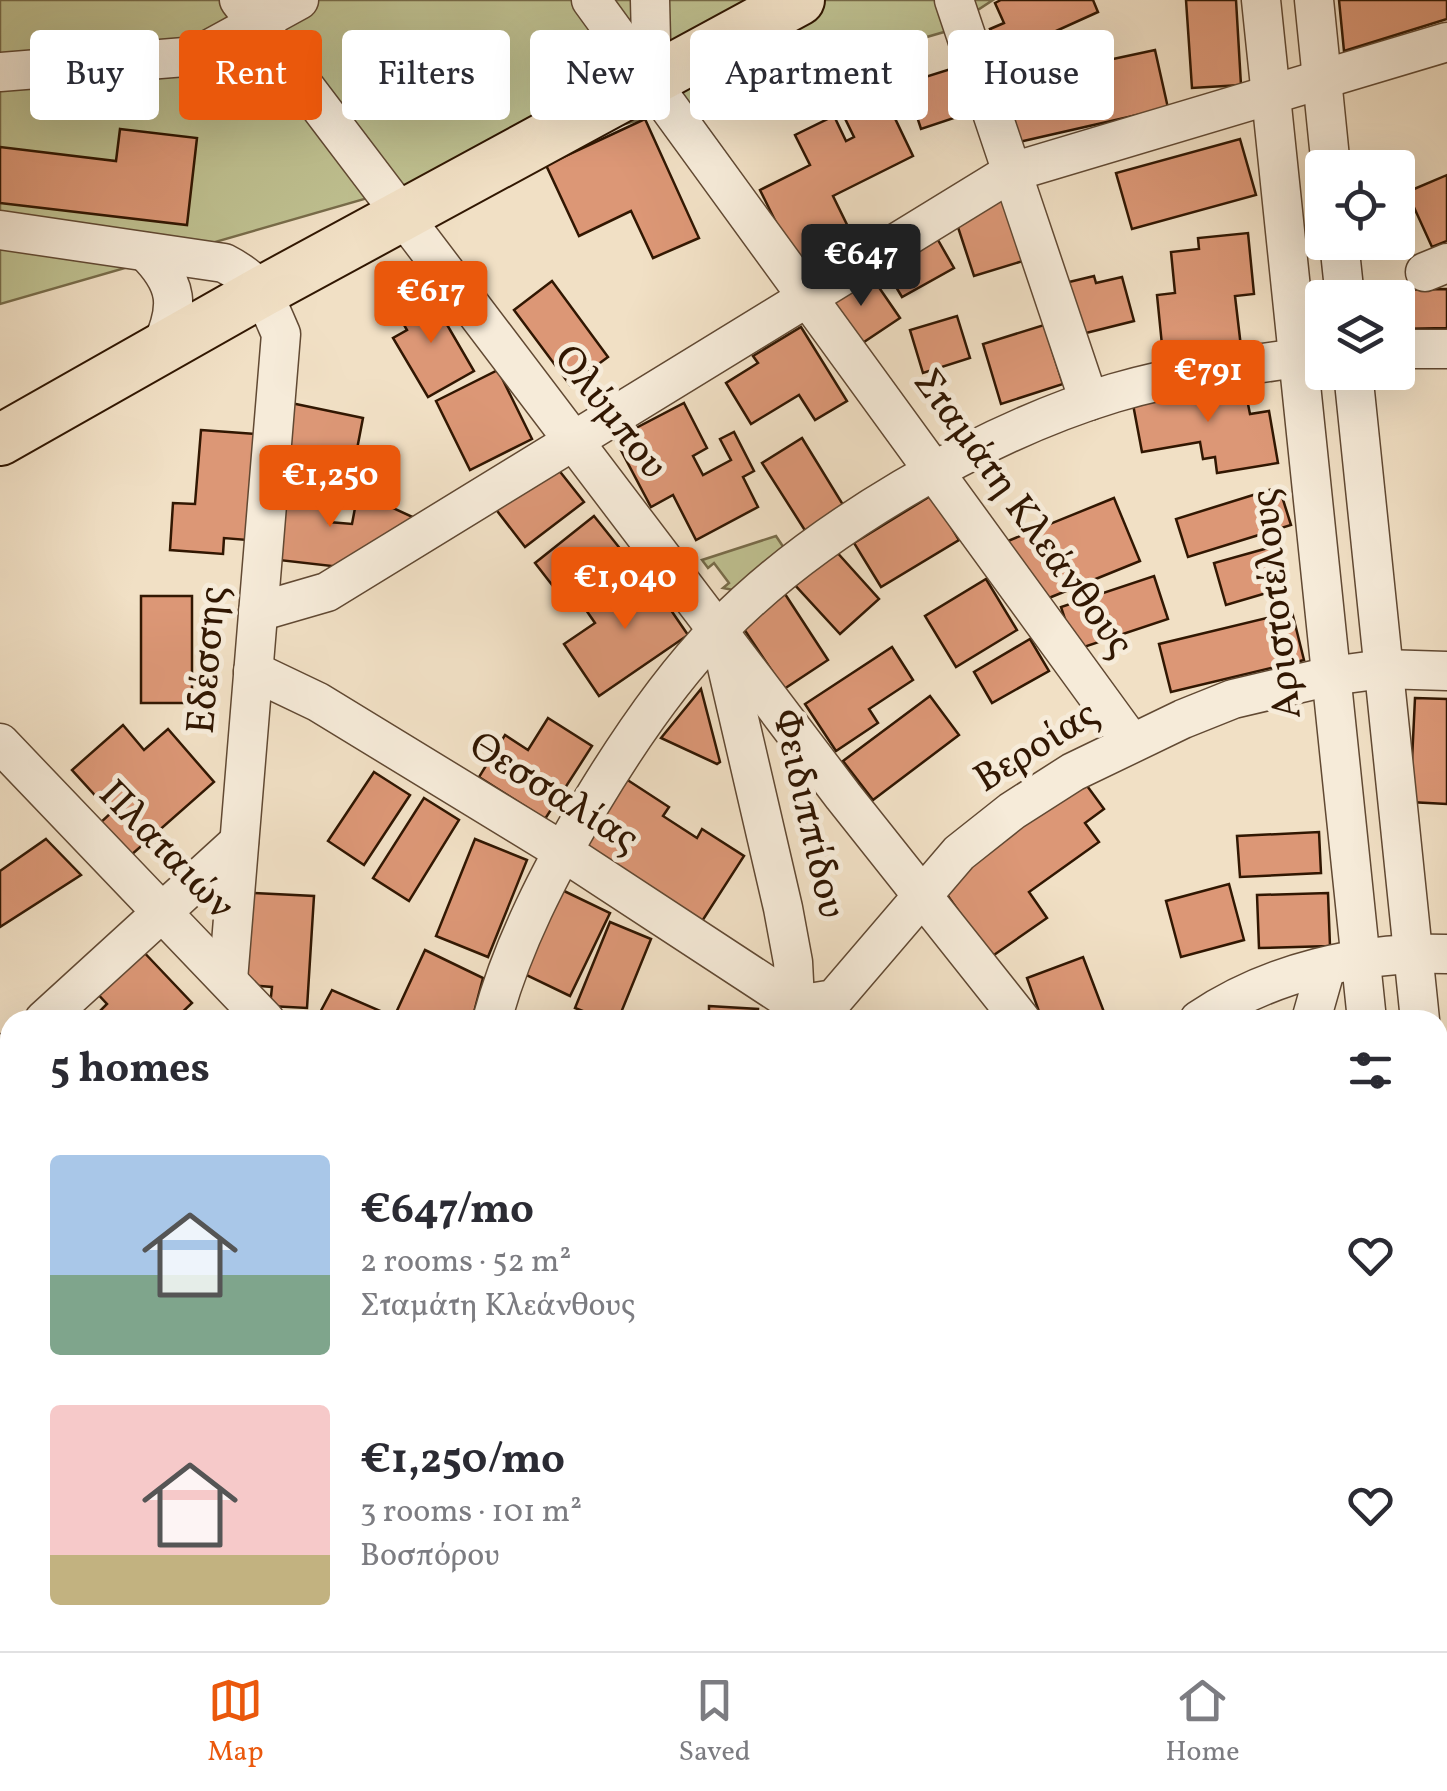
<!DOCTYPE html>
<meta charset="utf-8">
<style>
body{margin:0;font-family:Vollkorn,serif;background:#f2f2f3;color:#2b2b33;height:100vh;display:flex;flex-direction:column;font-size:38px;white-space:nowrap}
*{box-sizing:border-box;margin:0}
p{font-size:32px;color:#7c7c81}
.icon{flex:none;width:55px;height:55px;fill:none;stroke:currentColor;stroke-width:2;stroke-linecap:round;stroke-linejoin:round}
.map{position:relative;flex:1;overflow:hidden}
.panel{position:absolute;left:0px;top:1010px;width:1448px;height:642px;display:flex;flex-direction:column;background:#fff;border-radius:30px 30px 0 0;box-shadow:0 10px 40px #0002}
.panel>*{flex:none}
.top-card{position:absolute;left:30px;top:30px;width:1388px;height:90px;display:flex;gap:20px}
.controls{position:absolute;left:1305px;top:150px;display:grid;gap:20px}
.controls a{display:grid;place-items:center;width:110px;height:110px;border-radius:10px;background:#fff;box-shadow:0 10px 40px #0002;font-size:50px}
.price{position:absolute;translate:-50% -85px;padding:0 22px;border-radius:10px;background:#ea580c;color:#fff;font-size:32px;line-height:65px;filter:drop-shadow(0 2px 5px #0008)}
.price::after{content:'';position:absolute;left:50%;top:60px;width:30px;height:22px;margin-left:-15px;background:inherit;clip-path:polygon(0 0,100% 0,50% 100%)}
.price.on{background:#222;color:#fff}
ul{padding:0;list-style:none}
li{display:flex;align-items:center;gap:30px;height:250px;padding:0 50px}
li span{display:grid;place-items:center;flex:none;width:280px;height:200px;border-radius:10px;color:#555}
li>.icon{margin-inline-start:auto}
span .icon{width:120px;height:120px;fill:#fffc;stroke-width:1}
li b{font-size:42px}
h2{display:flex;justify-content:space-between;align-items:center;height:120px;padding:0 50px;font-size:42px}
.tag{padding:0 35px;border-radius:10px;background:#fff;box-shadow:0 10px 40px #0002;font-size:35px;line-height:90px}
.tag.on{background:#ea580c;color:#fff}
.tab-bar{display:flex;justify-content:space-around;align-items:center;height:140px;border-top:2px solid #e1e1e2;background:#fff;font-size:28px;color:#7c7c81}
.tab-bar a{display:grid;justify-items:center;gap:5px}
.tab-bar .on{color:#ea580c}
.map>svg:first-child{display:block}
</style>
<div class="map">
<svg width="1447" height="1651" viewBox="0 0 1447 1651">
<rect width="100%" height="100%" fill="#f1e0c5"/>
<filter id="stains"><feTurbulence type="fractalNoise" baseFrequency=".002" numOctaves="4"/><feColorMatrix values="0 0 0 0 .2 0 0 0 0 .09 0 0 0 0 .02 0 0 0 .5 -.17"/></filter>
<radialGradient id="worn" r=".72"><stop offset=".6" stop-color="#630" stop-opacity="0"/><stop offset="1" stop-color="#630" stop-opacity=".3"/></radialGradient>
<g fill="#bfc191" stroke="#786c4a" stroke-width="2.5">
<polygon points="0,0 993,0 944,32 0,304"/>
<polygon points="776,536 786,551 733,590 723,588 729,583 714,563 708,568 702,560"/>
</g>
<g fill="#dc9776" stroke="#311702" stroke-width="2.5">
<polygon points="1001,0 1093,0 1098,12 1003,55 990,29 1004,23 995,3"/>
<polygon points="1186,0 1236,0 1241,85 1192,88"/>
<polygon points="1339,0 1447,0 1447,19 1344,51"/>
<polygon points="1155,50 1168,108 1019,142 1005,82"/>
<polygon points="957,67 972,112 921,129 906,83"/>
<polygon points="882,72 900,106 891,110 913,156 833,196 856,243 800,271 760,190 810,165 795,135 834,116 846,141 854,137 834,96"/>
<polygon points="645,119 699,238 653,258 631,211 579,236 546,165"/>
<polygon points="120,129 197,138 187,225 0,203 0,147 116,161"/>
<polygon points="1240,139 1256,195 1132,229 1116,173"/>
<polygon points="1447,175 1447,241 1432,247 1407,192"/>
<polygon points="1002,196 1023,261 974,276 953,212"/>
<polygon points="934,233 954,268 902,297 881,262"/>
<polygon points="1248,233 1254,294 1235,296 1241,347 1163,355 1157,295 1175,293 1171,252 1199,249 1198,238"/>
<polygon points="867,270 900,318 855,348 821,298"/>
<polygon points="1094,276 1096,283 1122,277 1134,321 1078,335 1065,283"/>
<polygon points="552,281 608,357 570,385 514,310"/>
<polygon points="1447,289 1447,328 1398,329 1398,298 1386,298 1385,290"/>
<polygon points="428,292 474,371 428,397 393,338 407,330 396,311"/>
<polygon points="957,316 970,358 923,373 910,330"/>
<polygon points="1044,325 1063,384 1001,404 983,344"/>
<polygon points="801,327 847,401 815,420 799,395 751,424 726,383 758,363 753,356"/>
<polygon points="498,370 532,439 470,470 436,401"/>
<polygon points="1243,379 1250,414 1269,411 1278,463 1217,473 1215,457 1203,459 1200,442 1142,452 1132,399"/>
<polygon points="291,403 363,418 353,470 280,455"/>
<polygon points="684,403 707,448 693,456 703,475 731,460 720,439 734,432 754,471 743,477 758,507 696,540 673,495 651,507 615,439"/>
<polygon points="201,430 256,434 247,540 224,538 223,554 170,550 173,503 195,504"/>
<polygon points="802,438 845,508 806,532 762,463"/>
<polygon points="550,459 584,502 525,547 491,503"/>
<polygon points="1279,487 1291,525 1188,557 1176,519"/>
<polygon points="275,489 309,491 307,507 330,510 329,522 352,524 358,492 417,519 349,568 270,559"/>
<polygon points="932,495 959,540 881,587 854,543"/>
<polygon points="1114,498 1140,561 1034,604 1008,541"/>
<polygon points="594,516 630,561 570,608 535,563"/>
<polygon points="1275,546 1287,587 1226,605 1214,563"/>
<polygon points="834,549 879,599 840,634 794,584"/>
<polygon points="642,568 688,635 599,696 564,644 595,623 584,607"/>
<polygon points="1154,576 1168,619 1075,650 1061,607"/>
<polygon points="986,579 1017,630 956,667 925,616"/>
<polygon points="785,594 828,660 784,689 740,623"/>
<rect x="141" y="596" width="51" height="107"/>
<polygon points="1292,612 1304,660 1171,692 1159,644"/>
<polygon points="1030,639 1049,671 992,703 974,672"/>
<polygon points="892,647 913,680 869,709 878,723 836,751 805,704"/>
<polygon points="701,689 720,762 717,764 661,738"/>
<polygon points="930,696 959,735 873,800 843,761"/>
<polygon points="1415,698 1447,699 1447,804 1410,802"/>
<polygon points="548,718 592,746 545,819 479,777 505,735 528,750"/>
<polygon points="123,725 144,750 168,729 214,782 130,856 100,823 111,813 72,770"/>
<polygon points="374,772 410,795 364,865 328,841"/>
<polygon points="626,779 669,807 663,816 697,838 702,829 744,856 697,929 579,853"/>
<polygon points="1082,779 1104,809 1085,823 1099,842 1029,892 1047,918 991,957 943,889"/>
<polygon points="424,798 459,820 409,901 373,878"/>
<polygon points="1319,832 1321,873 1240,877 1237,836"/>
<polygon points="46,839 81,875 0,927 0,871"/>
<polygon points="475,839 527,860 488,957 436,936"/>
<polygon points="1229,884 1244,940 1181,957 1166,901"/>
<polygon points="562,890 610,913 570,996 522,973"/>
<polygon points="252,893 314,896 307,1008 270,1006 272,987 246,985"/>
<polygon points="1328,893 1330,946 1259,948 1257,895"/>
<polygon points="610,922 651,939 618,1020 606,1020 575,1008"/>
<polygon points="138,946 192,1003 174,1020 91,1020 107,1004 93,989"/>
<polygon points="425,950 483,978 472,1020 316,1020 332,990 394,1017"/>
<polygon points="1083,957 1107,1020 1062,1020 1060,1014 1042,1020 1027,978"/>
<polygon points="709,1006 758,1009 757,1020 709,1020"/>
<polygon points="735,1642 858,1642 879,1645 879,1651 735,1651"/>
</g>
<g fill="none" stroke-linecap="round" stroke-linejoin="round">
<defs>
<g id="minor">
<polyline points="239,0 843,796 1021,1020"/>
<polyline points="591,0 1131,742"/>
<polyline points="650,0 652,81"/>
<polyline points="954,0 1089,401"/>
<polyline points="1261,0 1367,1020"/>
<polyline points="1314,0 1331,168"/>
<polyline points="0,72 197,56 299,0"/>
<path d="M0,230L224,263C261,282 265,297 281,334L228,980"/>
<polyline points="1339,242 1345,298"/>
<path d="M146,252C178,284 180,306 161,348"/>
<polyline points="1425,272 1447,263"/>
<polyline points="1398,349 1447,349"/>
<polyline points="1353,372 1420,1020"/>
<polyline points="258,612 327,592 1012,172 1447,42"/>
<polyline points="721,641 783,908 793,962 796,1020"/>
<polyline points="253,671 318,702 562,851 797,1005"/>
<polyline points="0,743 265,1020"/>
<polyline points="797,1005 834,999 959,853 1012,811 1073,772 1183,719 1233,699 1331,676 1383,669 1447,671"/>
<polyline points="44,1020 239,842"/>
<path d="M492,1020C512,945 550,872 589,806C625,746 670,679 719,629C815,530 982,433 1114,393C1182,373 1252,364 1322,355"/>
<path d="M1199,1020C1270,972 1362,951 1447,954"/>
<polyline points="1311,1020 1326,967"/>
<polyline points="0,1060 10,1051"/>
<polyline points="0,1107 10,1111"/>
<polyline points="1438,1190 1447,1282"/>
<polyline points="1438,1311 1447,1311"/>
</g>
<polyline id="major" points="0,440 263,291 799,0"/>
</defs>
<use href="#minor" stroke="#614933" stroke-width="41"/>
<use href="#major" stroke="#311702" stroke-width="54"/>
<use href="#minor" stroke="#f6ebd9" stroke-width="38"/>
<use href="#major" stroke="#f1e0c5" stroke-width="50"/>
</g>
<g text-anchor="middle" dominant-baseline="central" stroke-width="10" stroke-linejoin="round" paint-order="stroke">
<g font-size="40" fill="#311702" stroke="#f6ebd9">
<text transform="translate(609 413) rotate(52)">Ολύμπου</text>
<text transform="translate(1022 514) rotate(54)">Σταμάτη Κλεάνθους</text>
<text transform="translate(1278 604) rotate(-96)">Αριστοτέλους</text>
<text transform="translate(209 660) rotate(-85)">Εδέσσης</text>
<text transform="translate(1037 748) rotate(-32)">Βεροίας</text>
<text transform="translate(553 794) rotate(32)">Θεσσαλίας</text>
<text transform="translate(807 814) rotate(77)">Φειδιππίδου</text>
<text transform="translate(165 851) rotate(46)">Πλαταιών</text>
</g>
</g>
<rect width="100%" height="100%" filter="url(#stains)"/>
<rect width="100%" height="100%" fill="url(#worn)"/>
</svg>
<div class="controls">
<a><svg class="icon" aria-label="locate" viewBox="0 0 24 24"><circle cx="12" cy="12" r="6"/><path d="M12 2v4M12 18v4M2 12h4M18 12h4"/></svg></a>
<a><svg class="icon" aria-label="layers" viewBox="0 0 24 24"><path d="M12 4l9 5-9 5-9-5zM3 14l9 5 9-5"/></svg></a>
</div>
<b class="price on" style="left:861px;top:309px">€647</b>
<b class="price" style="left:431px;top:346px">€617</b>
<b class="price" style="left:1208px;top:425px">€791</b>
<b class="price" style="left:330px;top:530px">€1,250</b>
<b class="price" style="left:625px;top:632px">€1,040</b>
<div class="top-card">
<a class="tag">Buy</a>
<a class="tag on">Rent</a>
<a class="tag">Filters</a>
<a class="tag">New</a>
<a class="tag">Apartment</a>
<a class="tag">House</a>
</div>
<section class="panel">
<h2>5 homes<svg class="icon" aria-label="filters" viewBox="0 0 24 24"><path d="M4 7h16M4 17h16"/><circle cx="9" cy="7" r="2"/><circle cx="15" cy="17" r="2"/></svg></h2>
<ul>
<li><span style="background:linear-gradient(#a9c7e8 60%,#7fa58c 0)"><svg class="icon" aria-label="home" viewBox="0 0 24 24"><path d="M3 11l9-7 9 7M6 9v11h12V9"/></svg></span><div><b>€647/mo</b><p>2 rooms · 52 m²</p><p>Σταμάτη Κλεάνθους</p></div><svg class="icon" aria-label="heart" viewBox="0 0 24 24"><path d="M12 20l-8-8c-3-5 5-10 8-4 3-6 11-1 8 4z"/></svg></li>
<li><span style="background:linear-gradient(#f6c9c9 75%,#c2b280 0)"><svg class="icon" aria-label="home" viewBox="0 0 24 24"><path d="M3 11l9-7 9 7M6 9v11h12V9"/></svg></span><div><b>€1,250/mo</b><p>3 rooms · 101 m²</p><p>Βοσπόρου</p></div><svg class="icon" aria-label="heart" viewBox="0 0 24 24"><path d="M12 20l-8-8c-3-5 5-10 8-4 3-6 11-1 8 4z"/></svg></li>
</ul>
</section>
</div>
<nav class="tab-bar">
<a class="on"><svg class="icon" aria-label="map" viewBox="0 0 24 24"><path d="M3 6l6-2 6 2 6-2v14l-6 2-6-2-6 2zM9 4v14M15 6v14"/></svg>Map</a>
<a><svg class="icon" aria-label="saved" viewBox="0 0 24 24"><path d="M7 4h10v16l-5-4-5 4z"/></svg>Saved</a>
<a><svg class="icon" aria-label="home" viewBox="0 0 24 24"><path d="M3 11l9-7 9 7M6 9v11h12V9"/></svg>Home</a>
</nav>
